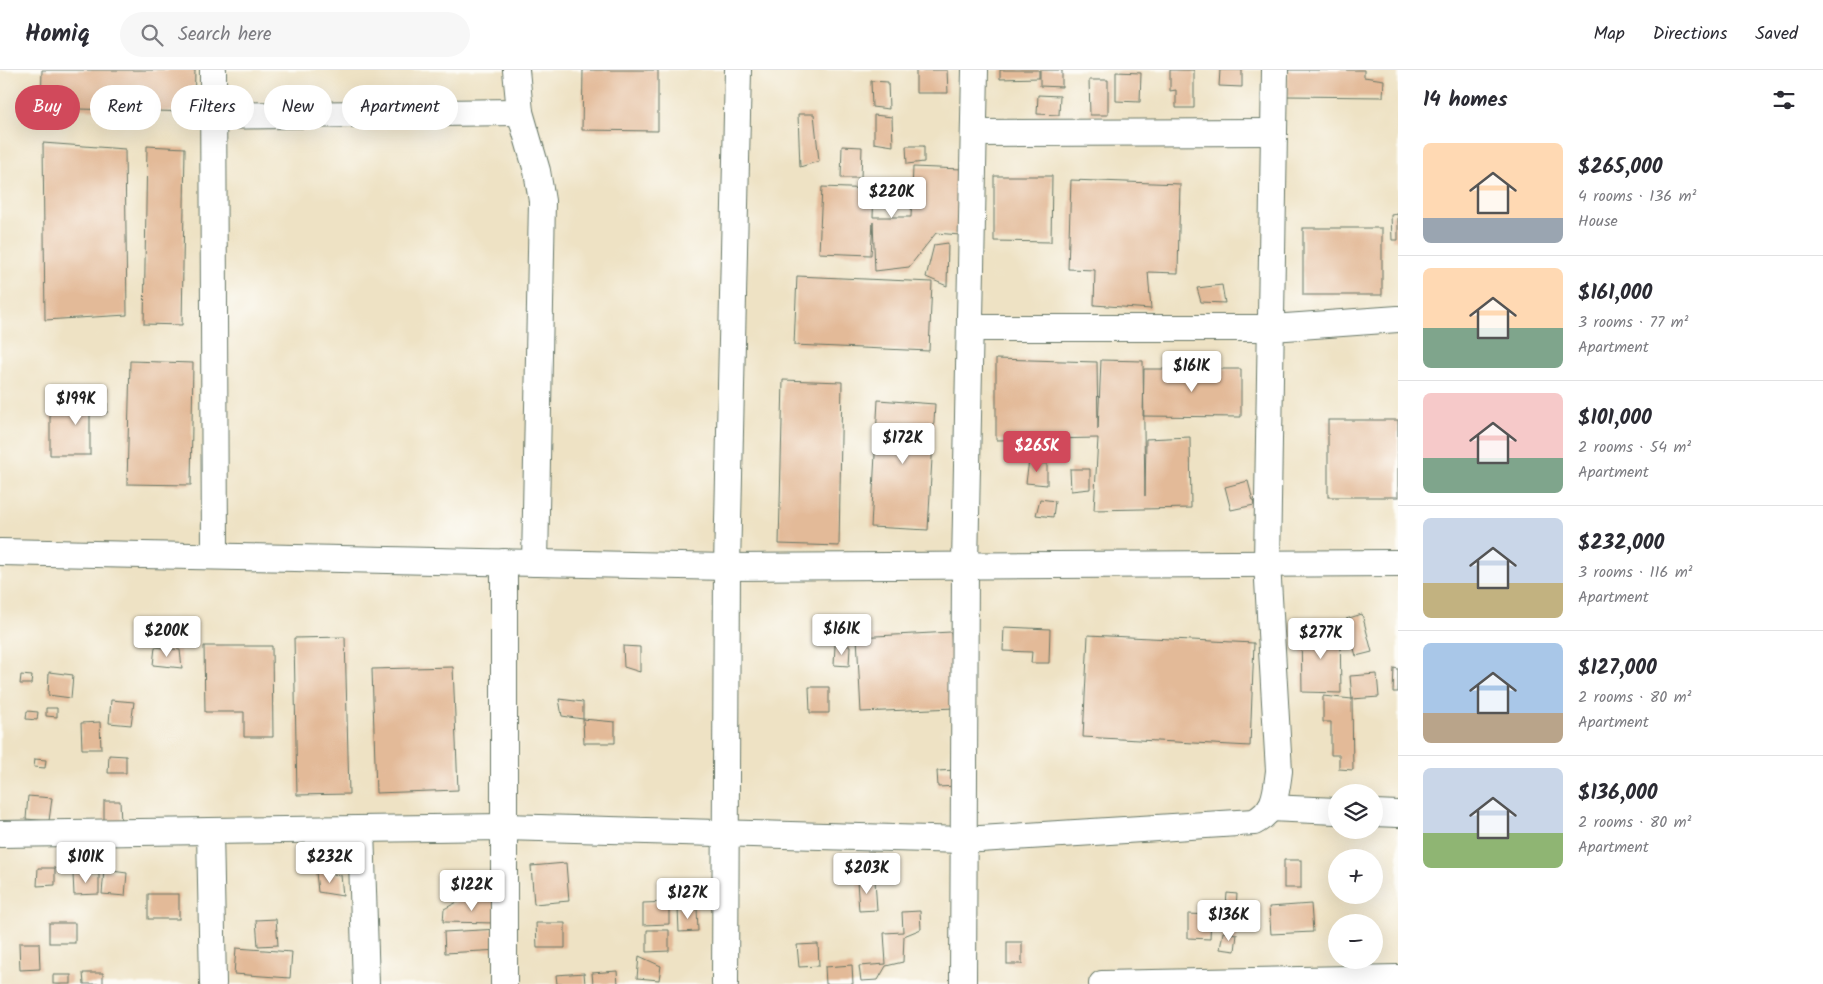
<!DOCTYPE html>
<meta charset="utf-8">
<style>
body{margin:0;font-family:Kalam,sans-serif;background:#f7f7f7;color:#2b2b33;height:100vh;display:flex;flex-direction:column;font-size:19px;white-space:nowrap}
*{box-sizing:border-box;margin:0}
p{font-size:16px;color:#7c7c81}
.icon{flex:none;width:28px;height:28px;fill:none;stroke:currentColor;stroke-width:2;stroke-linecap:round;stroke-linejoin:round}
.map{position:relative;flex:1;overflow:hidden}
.drawer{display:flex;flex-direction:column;background:#fff;width:425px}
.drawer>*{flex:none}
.top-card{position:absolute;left:15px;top:15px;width:475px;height:45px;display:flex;gap:10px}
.fabs{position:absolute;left:1328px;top:714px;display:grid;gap:10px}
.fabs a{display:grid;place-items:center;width:55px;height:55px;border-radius:50%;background:#fff;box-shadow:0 5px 20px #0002;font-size:25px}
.price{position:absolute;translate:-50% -42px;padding:0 11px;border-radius:5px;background:#fff;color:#222;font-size:16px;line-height:32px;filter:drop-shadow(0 1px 2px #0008)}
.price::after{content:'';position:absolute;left:50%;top:30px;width:15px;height:11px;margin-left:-8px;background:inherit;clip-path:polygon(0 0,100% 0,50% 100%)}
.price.current{background:#d1495b;color:#fff}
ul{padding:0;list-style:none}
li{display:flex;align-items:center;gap:15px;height:125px;padding:0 25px}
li+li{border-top:1px solid #e1e1e2}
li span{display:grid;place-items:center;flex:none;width:140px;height:100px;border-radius:8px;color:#555}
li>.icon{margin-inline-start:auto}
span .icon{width:60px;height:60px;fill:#fffc;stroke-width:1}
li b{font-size:21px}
h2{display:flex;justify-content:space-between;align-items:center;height:60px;padding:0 25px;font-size:21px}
.chip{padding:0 18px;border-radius:22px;background:#fff;box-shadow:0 5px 20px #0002;font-size:18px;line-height:45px}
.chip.current{background:#d1495b;color:#fff}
header{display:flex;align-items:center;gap:30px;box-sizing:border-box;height:70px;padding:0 25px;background:#fff;border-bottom:1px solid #e1e1e2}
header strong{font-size:24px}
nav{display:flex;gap:28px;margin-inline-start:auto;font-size:18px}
.search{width:350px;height:45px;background:#f7f7f7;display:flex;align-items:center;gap:12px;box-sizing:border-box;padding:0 18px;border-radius:28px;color:#7c7c81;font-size:19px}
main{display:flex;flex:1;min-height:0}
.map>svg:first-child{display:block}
</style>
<header>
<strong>Homiq</strong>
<div class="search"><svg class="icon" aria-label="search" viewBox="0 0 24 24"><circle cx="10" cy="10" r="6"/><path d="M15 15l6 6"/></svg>Search here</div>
<nav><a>Map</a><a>Directions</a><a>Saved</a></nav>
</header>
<main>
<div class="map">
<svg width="1398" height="914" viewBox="0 0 1398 914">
<rect width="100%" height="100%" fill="#fdfcf7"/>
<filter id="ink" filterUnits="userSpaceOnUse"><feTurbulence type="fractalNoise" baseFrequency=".02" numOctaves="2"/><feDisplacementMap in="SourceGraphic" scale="10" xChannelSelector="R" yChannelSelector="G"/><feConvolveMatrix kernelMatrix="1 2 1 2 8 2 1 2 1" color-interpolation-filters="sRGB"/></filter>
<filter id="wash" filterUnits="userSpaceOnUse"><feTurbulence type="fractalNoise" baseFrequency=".0096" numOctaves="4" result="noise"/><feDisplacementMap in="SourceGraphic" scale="20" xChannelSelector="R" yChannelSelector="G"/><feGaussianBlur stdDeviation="1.12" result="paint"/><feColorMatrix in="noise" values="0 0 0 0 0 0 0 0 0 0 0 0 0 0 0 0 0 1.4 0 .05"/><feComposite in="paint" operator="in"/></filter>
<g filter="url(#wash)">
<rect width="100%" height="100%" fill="#eee2c4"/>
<g id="blocks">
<g fill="#e3ba98">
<polygon points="42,0 195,0 194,42 41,38"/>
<polygon points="583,0 658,0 658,61 582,60"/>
<polygon points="916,0 947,0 948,23 916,23"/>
<polygon points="1000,0 1039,0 1039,8 1000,9"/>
<polygon points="1040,0 1062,0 1062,17 1040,16"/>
<polygon points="1170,0 1194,0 1194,38 1176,38 1176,20 1170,21"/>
<polygon points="1220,0 1242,0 1242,17 1219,16"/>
<polygon points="1288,0 1364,0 1364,7 1384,10 1383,27 1287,26"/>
<polygon points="1116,2 1141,3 1140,32 1116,31"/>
<polygon points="1089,10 1108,10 1108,45 1090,45"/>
<polygon points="871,11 888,12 889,39 872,37"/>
<polygon points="1038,25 1060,26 1059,45 1037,44"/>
<polygon points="798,44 814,44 819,91 800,97"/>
<polygon points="874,45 892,47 893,76 874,73"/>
<polygon points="43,73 125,79 127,245 45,250"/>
<polygon points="147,76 185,78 182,255 144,254"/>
<polygon points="842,76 862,77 861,108 841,108"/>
<polygon points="906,76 924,76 924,92 907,94"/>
<polygon points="913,97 962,99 960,165 936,163 909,197 875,201 873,152 871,185 819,183 822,117 874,119 873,147 911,147"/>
<polygon points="994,106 1052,106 1051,172 994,171"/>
<polygon points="1071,110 1180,114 1178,203 1148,202 1151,239 1094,235 1095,200 1068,199"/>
<polygon points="1398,144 1398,170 1392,170 1391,145"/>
<rect x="1303" y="158" width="79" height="67"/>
<polygon points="948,173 947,216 926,207 934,175"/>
<polygon points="797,206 932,212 929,281 794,275"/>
<polygon points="1222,215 1225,233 1201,232 1197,218"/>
<polygon points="996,289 1097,292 1098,359 1101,290 1143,291 1145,426 1146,369 1190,367 1191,438 1094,440 1098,368 996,370"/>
<polygon points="130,291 193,293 191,415 127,414"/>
<polygon points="1144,299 1241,299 1241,347 1143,346"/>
<polygon points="783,310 842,312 839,476 779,474"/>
<polygon points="88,317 108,318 107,343 90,342 90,385 50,385 50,341 86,342"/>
<polygon points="878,330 935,334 928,460 871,457"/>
<rect x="1328" y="350" width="70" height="77"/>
<polygon points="1029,390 1047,394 1047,415 1026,413"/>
<polygon points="1070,399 1090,399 1090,419 1071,421"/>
<polygon points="1248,411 1254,435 1231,440 1225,417"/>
<polygon points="1040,429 1055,431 1053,447 1036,445"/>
<polygon points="1362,544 1372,582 1356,586 1346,549"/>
<polygon points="1004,557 1050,559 1049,593 1031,593 1032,582 1003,581"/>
<polygon points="1301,558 1340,558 1341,623 1302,622"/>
<polygon points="951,562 955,638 861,642 857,567"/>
<polygon points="1088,565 1254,573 1250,676 1083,667"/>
<polygon points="345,567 349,724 297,725 294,568"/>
<polygon points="835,575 850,576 849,596 834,595"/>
<polygon points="204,576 272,576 273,667 244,667 244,642 205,642"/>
<polygon points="623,576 640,577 640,602 624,597"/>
<polygon points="155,577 180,580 182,598 153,595"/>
<polygon points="453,597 458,720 376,723 372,599"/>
<polygon points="1394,598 1398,599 1398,622 1393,622"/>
<polygon points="49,602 73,605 71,628 48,625"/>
<polygon points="1377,604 1379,627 1352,629 1353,700 1339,699 1339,685 1331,685 1331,652 1323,652 1323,626 1352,629 1350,606"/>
<polygon points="21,605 32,606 31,614 20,614"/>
<polygon points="809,617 829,617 829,643 810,643"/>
<polygon points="559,629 583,632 583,649 562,646"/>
<polygon points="111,630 134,632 131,655 109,653"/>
<polygon points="46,638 57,638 57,647 46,646"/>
<polygon points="27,641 38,642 37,650 26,649"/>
<polygon points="583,649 615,652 615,673 584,673"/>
<polygon points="100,652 101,679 82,679 81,653"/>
<polygon points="109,685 126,686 126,703 108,703"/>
<polygon points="35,689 46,690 45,698 34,697"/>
<polygon points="957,700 957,716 938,717 937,701"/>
<polygon points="28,726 52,728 49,751 26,749"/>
<polygon points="104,731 120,731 121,754 104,754"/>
<rect x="1284" y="790" width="17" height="28"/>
<polygon points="566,793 569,831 534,834 531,796"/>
<polygon points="38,798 55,798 55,815 37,816"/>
<polygon points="104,800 127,803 125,826 102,824"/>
<polygon points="316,802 341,805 343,826 318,822"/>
<polygon points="73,804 99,804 99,824 74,825"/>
<polygon points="875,810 877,840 859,841 857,811"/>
<polygon points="1227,823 1237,824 1236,837 1226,836"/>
<rect x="148" y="824" width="31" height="25"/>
<polygon points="463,829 497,830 496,853 443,852 444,839"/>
<polygon points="669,832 669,854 643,855 643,833"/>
<polygon points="1311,834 1313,862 1271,864 1269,837"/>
<polygon points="678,838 697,838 698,861 679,862"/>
<polygon points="920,841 921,859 904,866 903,892 886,896 878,910 861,911 859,896 886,894 884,863 903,862 902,842"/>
<polygon points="1188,844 1211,845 1210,869 1188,868"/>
<polygon points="276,849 278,875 258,876 256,850"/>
<rect x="49" y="853" width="26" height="20"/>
<polygon points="536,853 565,853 565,878 537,878"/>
<polygon points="499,859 500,880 445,883 444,862"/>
<polygon points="647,860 669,860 669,881 647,882"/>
<polygon points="1223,862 1237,864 1235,881 1220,879"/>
<rect x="1007" y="872" width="15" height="22"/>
<polygon points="19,873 39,873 40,899 20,900"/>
<polygon points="818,874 819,896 799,897 797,875"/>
<polygon points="236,878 292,882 290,908 234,904"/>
<polygon points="639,886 661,896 659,910 637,908"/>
<polygon points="852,895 853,914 826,914 825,897"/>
<polygon points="617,901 618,914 593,914 592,903"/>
<polygon points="83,903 103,903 103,914 84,914"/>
<polygon points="584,903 585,914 557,914 556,905"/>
<rect x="53" y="905" width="18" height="9"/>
</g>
</g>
</g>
<g filter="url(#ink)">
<use href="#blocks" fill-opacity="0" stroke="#677766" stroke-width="1"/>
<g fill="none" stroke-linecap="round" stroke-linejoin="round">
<defs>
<g id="minor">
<polyline points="213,0 215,486"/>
<polyline points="516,0 520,42 537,101 542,131 535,493"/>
<polyline points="212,46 520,42"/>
<polyline points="974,63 1274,62"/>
<polyline points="970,258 1272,258 1398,249"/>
<polyline points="0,482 727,497 1398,493"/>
<polyline points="504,492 504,914"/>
<polyline points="1270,738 1336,741"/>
<polyline points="1374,743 1398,744"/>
<polyline points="361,759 366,914"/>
<polyline points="210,761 213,914"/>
<path d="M0,764L504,757L964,770L1254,752C1276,741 1276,723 1279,701L1267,493L1275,0"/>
<polyline points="725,914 727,497 738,0"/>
<polyline points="963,914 965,495 975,0"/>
<polyline points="1102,914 1398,908"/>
</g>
</defs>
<use href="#minor" stroke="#677766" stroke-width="28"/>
<use href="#minor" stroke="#fff" stroke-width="26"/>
</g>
</g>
</svg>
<div class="fabs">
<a><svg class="icon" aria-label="layers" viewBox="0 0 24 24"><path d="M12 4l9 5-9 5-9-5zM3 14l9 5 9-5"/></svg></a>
<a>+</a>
<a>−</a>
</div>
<b class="price" style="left:892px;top:149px">$220K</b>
<b class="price" style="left:1192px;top:323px">$161K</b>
<b class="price" style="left:76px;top:356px">$199K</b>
<b class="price" style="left:903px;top:395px">$172K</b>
<b class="price current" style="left:1037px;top:403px">$265K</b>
<b class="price" style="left:842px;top:586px">$161K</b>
<b class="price" style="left:167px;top:588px">$200K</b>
<b class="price" style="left:1321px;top:590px">$277K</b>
<b class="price" style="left:86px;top:814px">$101K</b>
<b class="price" style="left:330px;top:814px">$232K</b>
<b class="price" style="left:867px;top:825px">$203K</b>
<b class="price" style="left:472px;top:842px">$122K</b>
<b class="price" style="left:688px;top:850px">$127K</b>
<b class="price" style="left:1229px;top:872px">$136K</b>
<div class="top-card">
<a class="chip current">Buy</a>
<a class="chip">Rent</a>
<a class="chip">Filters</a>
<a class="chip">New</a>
<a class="chip">Apartment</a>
</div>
</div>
<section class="drawer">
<h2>14 homes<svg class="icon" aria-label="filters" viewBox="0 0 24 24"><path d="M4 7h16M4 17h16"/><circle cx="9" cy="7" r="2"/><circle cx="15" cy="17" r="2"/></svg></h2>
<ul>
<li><span style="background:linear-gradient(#ffd9b3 75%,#9aa5b1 0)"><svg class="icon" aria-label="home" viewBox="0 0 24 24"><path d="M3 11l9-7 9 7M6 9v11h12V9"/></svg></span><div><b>$265,000</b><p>4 rooms · 136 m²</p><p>House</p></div></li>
<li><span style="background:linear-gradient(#ffd9b3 60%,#7fa58c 0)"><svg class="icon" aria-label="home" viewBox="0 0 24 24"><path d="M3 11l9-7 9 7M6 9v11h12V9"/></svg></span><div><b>$161,000</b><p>3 rooms · 77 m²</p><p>Apartment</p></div></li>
<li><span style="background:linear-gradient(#f6c9c9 65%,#7fa58c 0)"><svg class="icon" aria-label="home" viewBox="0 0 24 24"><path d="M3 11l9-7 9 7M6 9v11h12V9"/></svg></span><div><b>$101,000</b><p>2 rooms · 54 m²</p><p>Apartment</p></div></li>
<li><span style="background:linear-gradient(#c9d6e8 65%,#c2b280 0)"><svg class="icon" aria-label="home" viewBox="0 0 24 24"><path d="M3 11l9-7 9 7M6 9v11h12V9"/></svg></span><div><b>$232,000</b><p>3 rooms · 116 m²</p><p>Apartment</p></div></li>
<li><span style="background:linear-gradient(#a9c7e8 70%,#b9a48a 0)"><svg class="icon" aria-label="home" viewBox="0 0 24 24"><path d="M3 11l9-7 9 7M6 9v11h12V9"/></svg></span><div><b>$127,000</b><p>2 rooms · 80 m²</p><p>Apartment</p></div></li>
<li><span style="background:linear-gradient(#c9d6e8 65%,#8fb573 0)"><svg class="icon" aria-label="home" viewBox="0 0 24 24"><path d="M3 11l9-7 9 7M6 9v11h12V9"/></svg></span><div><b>$136,000</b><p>2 rooms · 80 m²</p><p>Apartment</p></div></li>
</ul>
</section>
</main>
